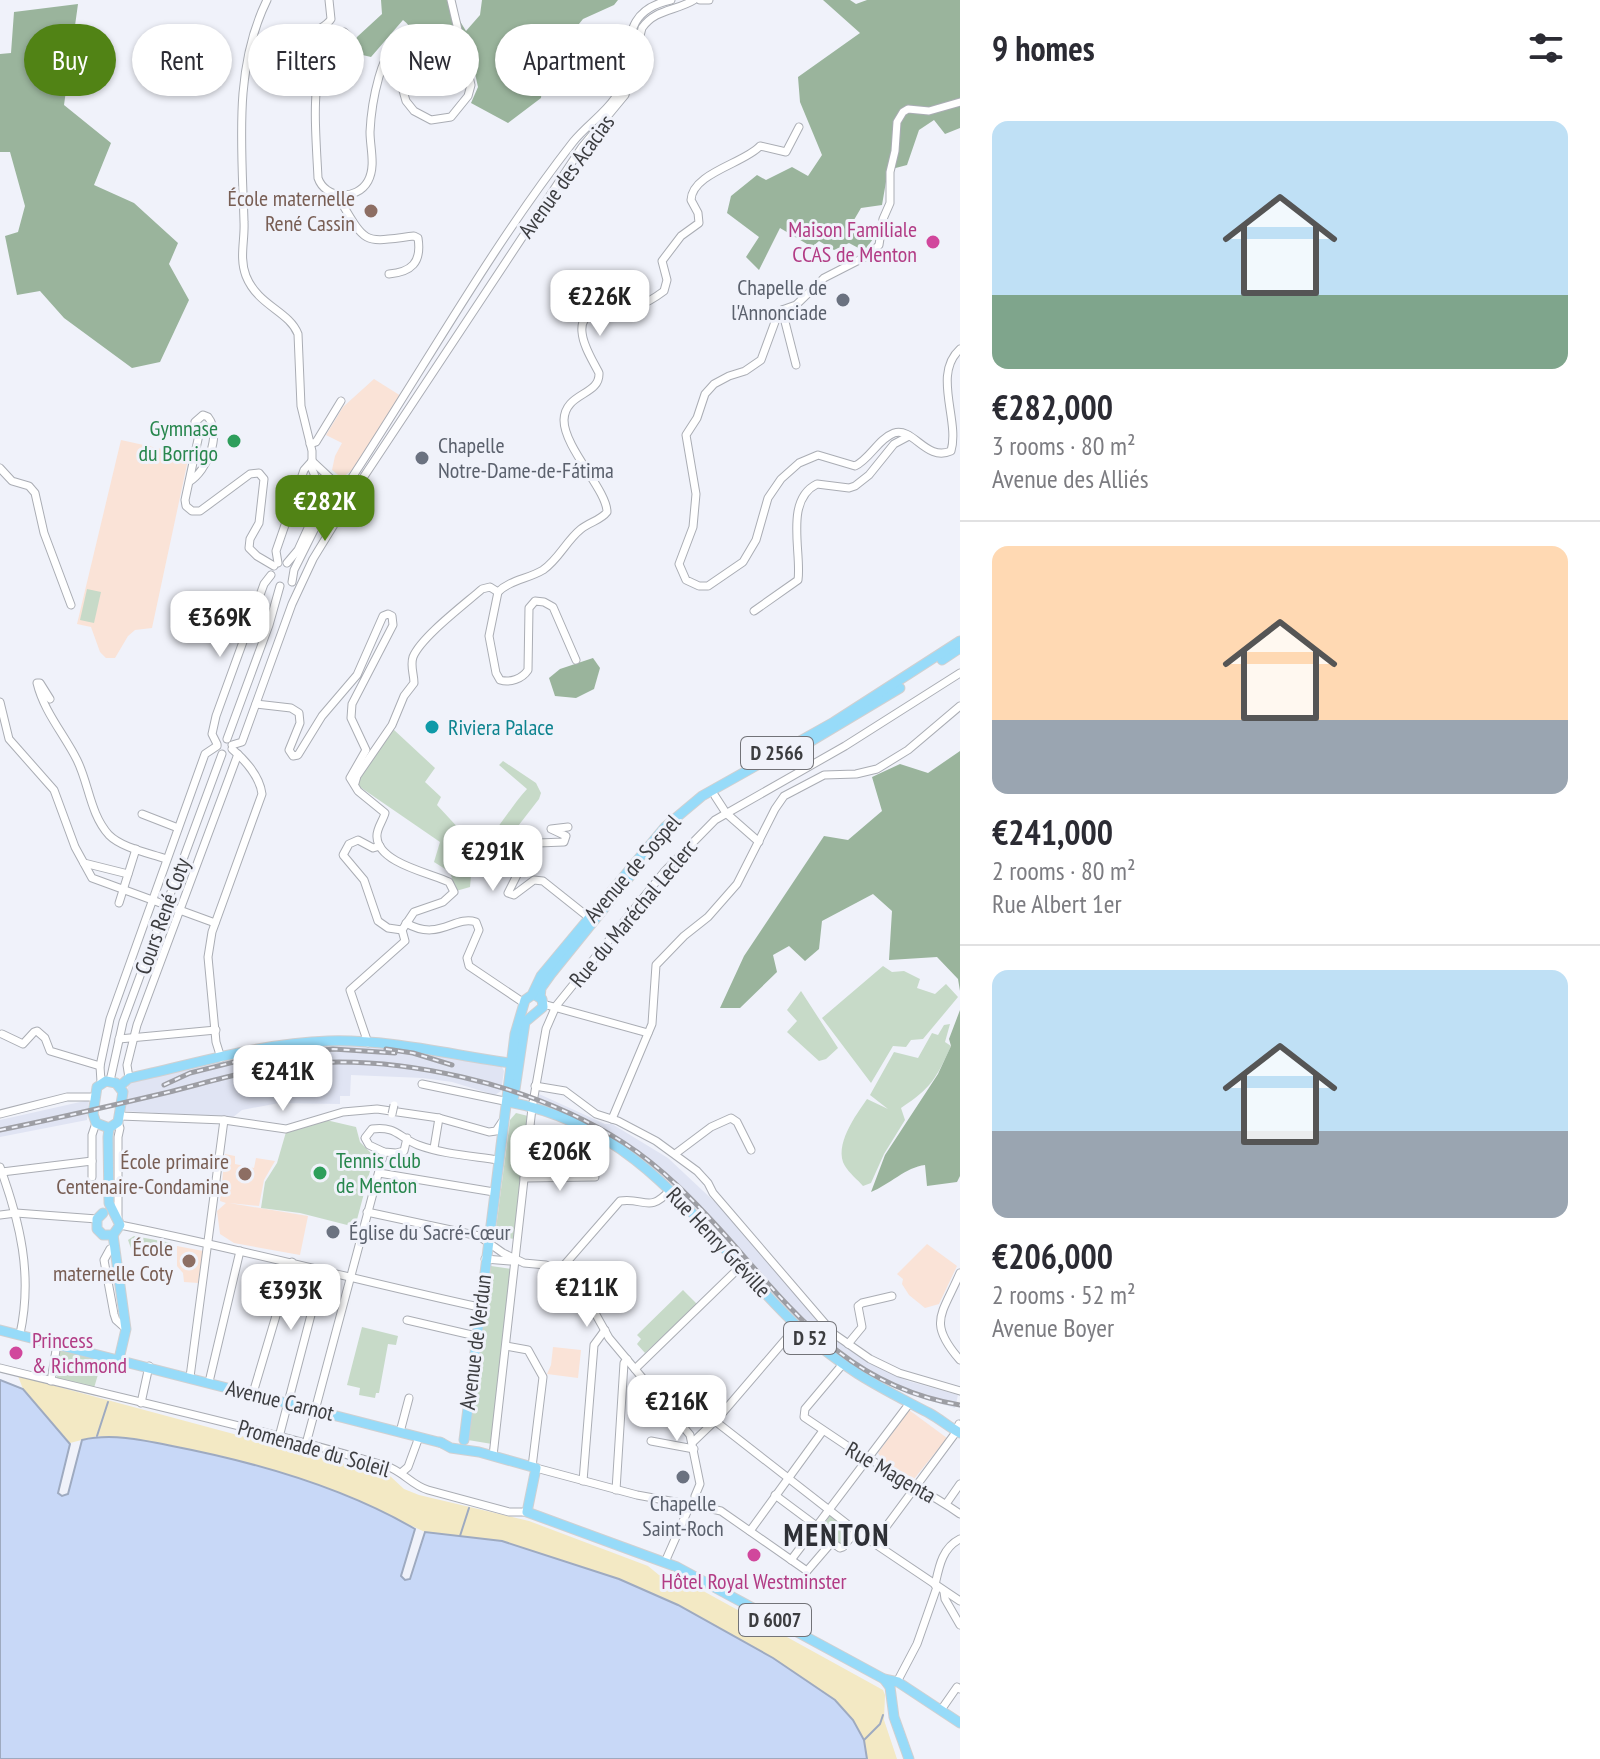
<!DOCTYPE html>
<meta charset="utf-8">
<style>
body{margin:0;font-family:"PT Sans Narrow",sans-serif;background:#f2f2f3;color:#2b2b33;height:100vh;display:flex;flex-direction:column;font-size:30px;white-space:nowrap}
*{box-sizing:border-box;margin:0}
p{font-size:26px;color:#7c7c81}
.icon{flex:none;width:44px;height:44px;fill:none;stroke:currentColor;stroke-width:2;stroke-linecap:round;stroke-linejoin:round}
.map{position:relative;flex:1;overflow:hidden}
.sheet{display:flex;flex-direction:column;background:#fff;width:640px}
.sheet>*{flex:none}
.guide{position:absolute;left:24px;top:24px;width:760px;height:72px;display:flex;gap:16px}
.price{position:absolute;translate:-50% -68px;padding:0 18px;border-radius:16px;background:#fff;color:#222;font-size:26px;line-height:52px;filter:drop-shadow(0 2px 4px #0008)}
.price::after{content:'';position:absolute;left:50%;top:48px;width:24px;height:18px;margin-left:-12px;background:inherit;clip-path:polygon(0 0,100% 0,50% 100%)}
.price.active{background:#518315;color:#fff}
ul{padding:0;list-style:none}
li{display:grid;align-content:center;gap:16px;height:424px;padding:0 32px}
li+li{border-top:2px solid #e1e1e2}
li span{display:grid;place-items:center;height:248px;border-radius:16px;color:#555}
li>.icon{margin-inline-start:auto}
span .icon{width:144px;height:144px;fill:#fffc;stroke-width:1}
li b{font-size:34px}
h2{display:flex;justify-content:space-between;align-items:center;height:96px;padding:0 32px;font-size:34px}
.chip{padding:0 28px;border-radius:36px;background:#fff;box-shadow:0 2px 6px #0004;font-size:28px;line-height:72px}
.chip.active{background:#518315;color:#fff}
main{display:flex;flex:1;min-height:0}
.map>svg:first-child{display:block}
</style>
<main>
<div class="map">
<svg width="960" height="1759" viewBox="0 0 960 1759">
<rect width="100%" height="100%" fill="#f0f2fa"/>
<g fill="#e0e4f3">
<polygon points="330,1043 394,1048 501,1065 504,1071 501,1091 495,1095 452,1082 423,1078 351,1075 350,1096 340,1096 340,1104 279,1103 242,1110 232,1118 125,1111 128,1085 131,1081 271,1049"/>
<polygon points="539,1094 605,1124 612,1124 668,1158 718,1205 800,1297 826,1332 879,1368 908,1381 958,1395 955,1408 907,1394 843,1359 793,1316 715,1228 663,1177 641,1158 593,1128 536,1105"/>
<polygon points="89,1100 87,1120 0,1137 0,1120"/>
</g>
<g fill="#fae3d7">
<polygon points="374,379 401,396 352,470 342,478 332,470 335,456 342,443 326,435 343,407"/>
<polygon points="121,440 189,455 152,628 135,630 128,636 115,658 106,658 100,652 91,627 77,624"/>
<polygon points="225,1154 235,1156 235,1164 254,1168 256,1158 275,1161 264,1180 259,1206 229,1203 308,1216 300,1255 234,1243 220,1234 217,1211 226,1203 220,1201"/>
<polygon points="927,1244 957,1266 939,1304 925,1308 909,1295 902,1284 903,1279 897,1274"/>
<polygon points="177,1246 203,1251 198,1283 184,1282 183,1273 177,1266"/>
<polygon points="553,1347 581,1350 578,1378 547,1374 551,1365"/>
<polygon points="909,1410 947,1438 914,1479 883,1460 878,1453"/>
</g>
<g fill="#c7dac8">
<polygon points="87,589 101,592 94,623 80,620"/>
<path d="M393,729L435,768L425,782L441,797L437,805L462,832L471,826L489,838C503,822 513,804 527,789L499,765L503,761L536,783L541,793L539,799L501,848L488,843L481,846L472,865L470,887L456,891L450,872L434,862L440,842L360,787L358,781Z"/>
<polygon points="883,966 892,972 904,971 920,979 917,988 935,994 946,984 958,997 923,1039 911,1040 906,1047 893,1046 871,1083 822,1018"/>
<polygon points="801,991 838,1048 826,1059 819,1061 787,1032 797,1021 787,1010"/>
<path d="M950,1024L945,1042L951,1046C936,1079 931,1088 901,1108L905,1120L884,1154L871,1183L863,1186C858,1180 849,1173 845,1166C833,1146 856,1115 867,1099L888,1109L870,1095L894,1052L918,1058L932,1033L938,1035L944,1025Z"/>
<polygon points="516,1113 528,1116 514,1239 495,1236 510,1120"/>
<polygon points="326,1120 356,1127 360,1142 374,1156 355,1227 300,1213 261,1208 265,1182 277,1163 286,1132"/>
<polygon points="134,1236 172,1243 170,1259 132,1251 128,1240"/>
<polygon points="491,1266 512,1269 492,1444 468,1440"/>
<polygon points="683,1290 697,1304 645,1353 637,1344 641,1339 637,1335"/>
<polygon points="362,1327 398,1336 396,1345 388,1344 379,1393 376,1393 375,1398 359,1395 360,1388 347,1385"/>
<polygon points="58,1348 102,1361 94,1388 57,1378"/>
<polygon points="830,1515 853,1532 840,1548 819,1533"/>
</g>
<g fill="#9ab49c">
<path d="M381,0H447L466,31L480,15L482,0H618L614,5L583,19L544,67L541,98L508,123L471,103L478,87L466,33L438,81C424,63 421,34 403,20L371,57L350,52L357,37L382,14Z"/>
<polygon points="823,0 850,0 856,4 867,0 960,0 960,128 945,134 934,120 919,130 907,165 888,170 882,205 861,208 851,225 876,235 864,251 849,243 834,250 819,241 812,247 780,228 759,270 746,257 759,237 727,213 731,196 757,175 766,180 792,167 808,176 822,155 800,102 798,77 860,33"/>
<polygon points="78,4 64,105 111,143 94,185 134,203 178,243 169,264 189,300 160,362 132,368 64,318 40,291 17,295 5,236 18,232 25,206 10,152 0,152 0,54 11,53 14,12"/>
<polygon points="593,658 600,668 594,689 576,698 555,696 549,678 560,669"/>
<polygon points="960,751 960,991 958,979 937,957 889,960 892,911 873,894 822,921 819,949 805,961 789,946 773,955 777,972 740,1008 720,1008 744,956 824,836 848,840 882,811 872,777 900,764 928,773"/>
<path d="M960,1010V1176L957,1182L927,1186L925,1165C906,1167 889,1185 871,1192L885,1155L938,1074L951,1046L949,1039Z"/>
</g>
<polygon fill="#f3e9c4" points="18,1376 390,1476 404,1489 419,1495 529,1521 648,1566 659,1575 676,1576 883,1690 885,1695 884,1720 897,1759 867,1759 864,1740 773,1658 678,1605 619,1579 502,1541 425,1532 351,1498 222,1456 140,1440 97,1436 70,1443 23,1389"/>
<path fill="#c8d8f7" stroke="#9eaac0" stroke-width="2" d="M0,1380L23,1389L70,1444L58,1493L62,1496L68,1494L82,1440C111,1433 143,1440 172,1446C255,1462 341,1486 415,1529L401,1576L405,1580L410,1579L425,1532L502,1541L619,1579L678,1605L773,1658L835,1700L853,1720L864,1740L867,1759H0Z"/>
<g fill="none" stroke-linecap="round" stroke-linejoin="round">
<g stroke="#9eaac0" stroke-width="2">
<polyline points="97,1436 108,1402"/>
<polyline points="460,1536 469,1508"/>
<polyline points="864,1740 880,1724 883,1715"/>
</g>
<defs>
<g id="minor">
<path d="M267,0C233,69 242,147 244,222C245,240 239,258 246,276C258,306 289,311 298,334L301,406L312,451V469L323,495L298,550L287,563"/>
<path d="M329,0L331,19C325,29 312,29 309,40L317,47L344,32L348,36C346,51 324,59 319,76C312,97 317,154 318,178C325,199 357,201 368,181C376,166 370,148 370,132C371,110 380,40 407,39L412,43L415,52L402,87L406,101L414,111L431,120L451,117L468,96L471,85L451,0"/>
<polyline points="700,0 709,0"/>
<path d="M960,102L929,111L908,109L903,112L897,122L895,151L890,172V203L883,219L879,245L869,255L824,278L796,305L779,311L761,360L745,371L729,376L714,384L705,394L697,418L686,435L696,494L693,527L679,564L686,580L699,586H708L743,562L756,540L768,498L781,479L799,463L818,455L855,466C870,459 878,439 894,433C914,427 926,462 951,451C960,420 932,374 960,349"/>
<path d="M339,195L341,202C367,246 364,242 414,236L418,238C422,263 411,272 389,274"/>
<polyline points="782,310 796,365"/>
<polyline points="310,444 316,442 341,401"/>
<polyline points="312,461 342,489"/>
<polyline points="0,468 12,481 29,486 35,493 44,533 71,605"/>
<path d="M189,482C207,471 222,435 208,417L203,415L195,422L200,430L185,500L186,506L192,511H200L250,474L259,473L264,479L259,523L250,539L249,548L257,556L274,566"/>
<path d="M340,485L351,479C424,368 491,247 573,142C586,126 604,114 615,98C640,63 610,13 671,0"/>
<polyline points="278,563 276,551 304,470 312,461"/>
<polyline points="292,582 294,570 317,524 343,493"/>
<path d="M498,592C510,580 528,579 543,570C559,559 566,541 581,529C590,522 601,520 607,512C607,490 564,448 564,420C565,392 600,396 599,373C593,361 583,346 582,332C579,303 619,310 637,306C647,303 656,297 664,291L667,280L662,261L681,236L699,223L698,213L691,200C692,173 745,163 760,146L786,152L799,127"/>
<path d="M754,611L798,580C802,553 784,500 817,484L849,488L855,486L869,475L894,444L909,436"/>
<path d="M50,699L40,683H37C44,712 64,734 77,760C89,784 90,814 109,835C122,848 149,853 166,859"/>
<polyline points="0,702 9,739 54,790 75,847 92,878 215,923"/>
<path d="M256,704L291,708L299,713L300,723L289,750L293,756L298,755L322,716L357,675L383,616L388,614L392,616L393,625L352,704L351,718L366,750L350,778L358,791L385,813C383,821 376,829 377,837C378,863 430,873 449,882L454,892L443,902L414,912L402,930L405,941L350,990L368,1043"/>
<polyline points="227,739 269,625 280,586"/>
<polyline points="217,744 212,734 216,716 264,584 271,575"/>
<path d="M232,745L242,742L292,604L313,559L357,487L582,147L625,95L642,28C655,9 676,11 694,0"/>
<path d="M355,783L357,776L392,725L404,696L414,683C414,674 410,666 413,657C421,637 465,604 482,589L490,587L498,592L489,636L496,673L500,680C510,683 522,679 528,670L529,608L535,601L544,602L553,607L576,660"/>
<polyline points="715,796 726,813 759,842"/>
<polyline points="142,814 178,828"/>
<polyline points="568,827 551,829 566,836 564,842 538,843 530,849 508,893 514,895 534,880 543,881 592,920"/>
<polyline points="380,846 373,848 358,840 349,844 343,855 364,880 378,921 388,928 402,930"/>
<polyline points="84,863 128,874"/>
<polyline points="119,903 136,849"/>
<path d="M406,923C439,942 454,915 476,922L479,930L467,958L469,966L524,1003"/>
<polyline points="543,1004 648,1033"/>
<polyline points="2,1034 23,1044 34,1032 37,1031 45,1038 50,1051 100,1066"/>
<polyline points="119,1039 216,1030"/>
<path d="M221,1058L216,1042L208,957L212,932L262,794C260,777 245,760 232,749"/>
<polyline points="129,1078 127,1065 137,1025 238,754"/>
<polyline points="110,1081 123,1022 222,754"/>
<polyline points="101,1082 100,1066 110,1019 205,754 217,746"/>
<polyline points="422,1084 509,1102"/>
<polyline points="535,1086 565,1091 596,1114 618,1121 656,1141 697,1171 708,1183 713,1193 834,1334 870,1359 899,1373 960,1391"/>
<polyline points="0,1114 67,1097 94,1097"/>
<polyline points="120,1116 224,1120 286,1129 343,1112 377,1109 439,1118 489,1132 496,1131 502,1122"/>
<polyline points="612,1119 652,1024 656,965 684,936 708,917 737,884 775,809 784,796 824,775 856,774 877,769 908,750 960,706"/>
<polyline points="118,1122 120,1128 118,1137 118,1217"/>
<path d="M407,1138L404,1151L396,1153L384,1152L369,1145L365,1138L372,1129C397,1126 398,1137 418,1145C442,1154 472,1156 498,1160"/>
<polyline points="434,1148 439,1118"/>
<polyline points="675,1154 711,1127 731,1118 737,1122 751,1150"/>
<path d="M0,1167C20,1222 33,1275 20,1334"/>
<polyline points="2,1172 92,1161"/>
<polyline points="379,1173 494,1192"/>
<polyline points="92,1177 92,1135 96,1123"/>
<polyline points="524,1178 595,1177"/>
<polyline points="367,1212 479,1236 503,1253 524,1263 546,1265 559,1271 595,1313 609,1338 690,1435 700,1484 695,1496"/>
<polyline points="0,1215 16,1213 97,1219"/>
<path d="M120,1225C241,1249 360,1281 479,1307"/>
<polyline points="110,1249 104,1260 114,1314 116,1320 126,1329"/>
<polyline points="485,1259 510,1261 515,1259"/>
<path d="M559,1271L620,1201C644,1197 649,1214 670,1190"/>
<path d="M960,1273C942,1315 927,1322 960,1360"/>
<polyline points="407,1320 476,1336"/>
<polyline points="848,1344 862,1327 858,1306 862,1303 892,1296"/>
<polyline points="506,1346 528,1350 543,1377 532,1467"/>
<path d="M842,1365L805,1409L804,1417L865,1458C882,1463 894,1477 910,1484C927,1493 943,1502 960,1514"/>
<path d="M0,1368C129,1400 259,1428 386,1466C403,1471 411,1485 428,1490L509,1512H527"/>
<polyline points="635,1369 742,1265"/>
<polyline points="190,1377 224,1120"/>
<polyline points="51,1381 57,1344"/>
<polyline points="209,1382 240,1251"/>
<polyline points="253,1393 292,1262"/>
<polyline points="662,1399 692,1403 856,1531 960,1601"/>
<polyline points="141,1403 149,1366"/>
<polyline points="400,1432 409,1398"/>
<polyline points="279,1437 323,1269"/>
<polyline points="651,1441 694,1449"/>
<polyline points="693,1442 719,1417 797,1326"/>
<polyline points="306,1444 384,1152"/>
<polyline points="493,1456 532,1108 546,1029 556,1006 664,872 715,820 845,746 960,673"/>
<polyline points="536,1468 637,1495 681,1503"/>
<polyline points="401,1473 408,1467 419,1437"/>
<polyline points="583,1481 594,1345 605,1330"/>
<polyline points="616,1490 624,1363 627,1359"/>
<polyline points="775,1495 818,1527"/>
<polyline points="946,1504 960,1484"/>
<polyline points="699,1506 721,1511 807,1571 831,1543"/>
<polyline points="750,1531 822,1432"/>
<polyline points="815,1531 840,1548 843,1547 856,1531"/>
<polyline points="874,1543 954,1435 959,1424"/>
<polyline points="791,1560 909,1404"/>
<polyline points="665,1562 687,1512"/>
<path d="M935,1585C939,1567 942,1548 960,1539"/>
<polyline points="944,1592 945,1599 960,1625"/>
<polyline points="897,1682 917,1644 937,1587"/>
<polyline points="941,1710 957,1687 960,1689"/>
</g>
<g id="major">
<polyline points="942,660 960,648"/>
<polyline points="793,752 900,688"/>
<polyline points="540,998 541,988 551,974 635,870"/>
<path d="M120,1086L129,1078C195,1064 261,1043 328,1041C392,1039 455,1056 517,1064"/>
<path d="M509,1102C646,1127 705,1238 797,1326C841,1368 877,1386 929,1413C940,1419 949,1427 960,1433"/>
<polyline points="509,1102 514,1096 525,1022 543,1007 542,999 535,995"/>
<polyline points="103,1213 97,1219 97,1229 103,1235 113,1235 120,1225 109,1203 108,1137 109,1128 118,1122 123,1092 116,1083 106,1081 97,1087 93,1114 96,1123 109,1128"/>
<polyline points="113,1235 126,1329 119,1359"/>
<polyline points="0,1330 442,1443"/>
<polyline points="464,1440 515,1034 525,1000 532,995 541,976 665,827 702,796 834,722 960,641"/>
<polyline points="440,1442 451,1448 479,1452 536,1468 527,1512 677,1567 884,1679 898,1682 960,1723"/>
<polyline points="884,1679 890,1687 894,1717 909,1759"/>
</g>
</defs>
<use href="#minor" stroke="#aaadb4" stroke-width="9"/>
<use href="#major" stroke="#d0d0d1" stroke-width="11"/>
<use href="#minor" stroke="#fff" stroke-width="7"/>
<use href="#major" stroke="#97dbf9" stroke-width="9"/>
<defs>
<g id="rail">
<polyline points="386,1049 413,1053 452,1065"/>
<polyline points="272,1056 333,1049 395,1053"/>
<polyline points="164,1085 190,1073 282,1050"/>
<path d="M0,1130C55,1119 110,1106 165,1093C206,1083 246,1070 288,1065C395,1052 533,1084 624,1143C663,1168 695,1202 726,1236C795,1314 850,1387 960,1405"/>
</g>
</defs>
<use href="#rail" stroke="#9d9ea4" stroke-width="5"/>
<use href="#rail" stroke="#f0f2fa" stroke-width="2" stroke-dasharray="6" stroke-linecap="butt"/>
<defs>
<polyline id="minor-bridge" points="392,1114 394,1105"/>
</defs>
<use href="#minor-bridge" stroke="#aaadb4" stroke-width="9" stroke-linecap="butt"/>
<use href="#minor-bridge" stroke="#fff" stroke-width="7"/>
</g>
<g fill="#8d6e63" stroke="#f0f2fa" stroke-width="3">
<circle cx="371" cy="211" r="8"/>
<circle cx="245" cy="1174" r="8"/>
<circle cx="189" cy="1261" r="8"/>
</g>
<g fill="#d1479c" stroke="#f0f2fa" stroke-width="3">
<circle cx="933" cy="242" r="8"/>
<circle cx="16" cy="1353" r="8"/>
<circle cx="754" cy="1555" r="8"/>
</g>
<g fill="#6b7280" stroke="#f0f2fa" stroke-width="3">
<circle cx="843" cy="300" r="8"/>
<circle cx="422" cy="458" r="8"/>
<circle cx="333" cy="1232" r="8"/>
<circle cx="683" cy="1477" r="8"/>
</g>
<g fill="#2e9e5b" stroke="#f0f2fa" stroke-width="3">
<circle cx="234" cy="441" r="8"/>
<circle cx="320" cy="1173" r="8"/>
</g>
<circle fill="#0f9aa8" stroke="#f0f2fa" stroke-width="3" cx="432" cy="727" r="8"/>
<g text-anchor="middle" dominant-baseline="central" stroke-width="6" stroke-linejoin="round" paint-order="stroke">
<g fill="#f0f2fa" stroke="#727378" stroke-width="2">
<rect x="741" y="737" width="72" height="32" rx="6"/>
<rect x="784" y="1322" width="52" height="32" rx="6"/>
<rect x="739" y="1604" width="72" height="32" rx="6"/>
</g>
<g font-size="20" font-weight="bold" fill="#3c3d40">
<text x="777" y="753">D 2566</text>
<text x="810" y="1338">D 52</text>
<text x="775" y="1620">D 6007</text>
</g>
<g font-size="22" fill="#3c3d40" stroke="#f0f2fa">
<text transform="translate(566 176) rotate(-54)">Avenue des Acacias</text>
<text transform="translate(632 868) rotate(-49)">Avenue de Sospel</text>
<text transform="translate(633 913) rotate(-50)">Rue du Maréchal Leclerc</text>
<text transform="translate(162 916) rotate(-70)">Cours René Coty</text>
<text transform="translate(719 1242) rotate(47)">Rue Henry Gréville</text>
<text transform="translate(475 1342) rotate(-83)">Avenue de Verdun</text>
<text transform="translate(280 1400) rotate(14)">Avenue Carnot</text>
<text transform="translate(314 1448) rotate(16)">Promenade du Soleil</text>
<text transform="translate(891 1472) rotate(30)">Rue Magenta</text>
</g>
<g font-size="22" fill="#785e54" stroke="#f0f2fa" text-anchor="end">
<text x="355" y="198">École maternelle<tspan x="355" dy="25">René Cassin</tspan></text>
<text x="229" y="1161">École primaire<tspan x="229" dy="25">Centenaire-Condamine</tspan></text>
<text x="173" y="1248">École<tspan x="173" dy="25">maternelle Coty</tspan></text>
</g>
<g font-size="22" fill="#b23c85" stroke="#f0f2fa" text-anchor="end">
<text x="917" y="229">Maison Familiale<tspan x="917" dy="25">CCAS de Menton</tspan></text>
<text x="32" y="1340" text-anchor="start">Princess<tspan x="32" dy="25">&amp; Richmond</tspan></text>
<text x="754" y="1581" text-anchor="middle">Hôtel Royal Westminster</text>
</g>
<g font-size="22" fill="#5b616d" stroke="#f0f2fa" text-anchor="start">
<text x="827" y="287" text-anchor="end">Chapelle de<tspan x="827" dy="25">l'Annonciade</tspan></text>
<text x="438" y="445">Chapelle<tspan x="438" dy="25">Notre-Dame-de-Fátima</tspan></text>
<text x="349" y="1232">Église du Sacré-Cœur</text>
<text x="683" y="1503" text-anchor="middle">Chapelle<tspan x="683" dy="25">Saint-Roch</tspan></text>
</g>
<g font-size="22" fill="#27864d" stroke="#f0f2fa" text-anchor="end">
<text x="218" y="428">Gymnase<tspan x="218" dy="25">du Borrigo</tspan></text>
<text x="336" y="1160" text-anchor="start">Tennis club<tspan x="336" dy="25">de Menton</tspan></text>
</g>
<g font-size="22" fill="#0d838f" stroke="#f0f2fa" text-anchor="start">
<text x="448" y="727">Riviera Palace</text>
</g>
<g font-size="30" font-weight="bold" letter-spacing="2" fill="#2e3036" stroke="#f0f2fa">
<text x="837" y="1534">MENTON</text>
</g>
</g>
</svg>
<b class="price" style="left:600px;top:338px">€226K</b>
<b class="price active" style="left:325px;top:543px">€282K</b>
<b class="price" style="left:220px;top:659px">€369K</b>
<b class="price" style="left:493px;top:893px">€291K</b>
<b class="price" style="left:283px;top:1113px">€241K</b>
<b class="price" style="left:560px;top:1193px">€206K</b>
<b class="price" style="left:587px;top:1329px">€211K</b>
<b class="price" style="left:291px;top:1332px">€393K</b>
<b class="price" style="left:677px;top:1443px">€216K</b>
<div class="guide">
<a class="chip active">Buy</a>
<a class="chip">Rent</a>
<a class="chip">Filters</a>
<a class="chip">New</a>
<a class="chip">Apartment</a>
</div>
</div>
<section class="sheet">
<h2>9 homes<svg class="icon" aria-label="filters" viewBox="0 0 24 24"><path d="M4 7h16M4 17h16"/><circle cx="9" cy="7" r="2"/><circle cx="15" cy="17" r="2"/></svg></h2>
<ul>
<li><span style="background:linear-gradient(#bfe0f5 70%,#7fa58c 0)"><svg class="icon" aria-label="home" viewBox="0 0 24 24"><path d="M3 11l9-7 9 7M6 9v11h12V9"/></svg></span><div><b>€282,000</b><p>3 rooms · 80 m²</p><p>Avenue des Alliés</p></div></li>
<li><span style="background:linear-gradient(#ffd9b3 70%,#9aa5b1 0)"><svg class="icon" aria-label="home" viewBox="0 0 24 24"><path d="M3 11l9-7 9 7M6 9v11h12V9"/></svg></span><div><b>€241,000</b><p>2 rooms · 80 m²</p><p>Rue Albert 1er</p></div></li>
<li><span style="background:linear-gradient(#bfe0f5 65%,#9aa5b1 0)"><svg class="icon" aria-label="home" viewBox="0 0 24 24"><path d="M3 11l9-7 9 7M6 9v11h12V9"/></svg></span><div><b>€206,000</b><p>2 rooms · 52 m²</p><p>Avenue Boyer</p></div></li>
</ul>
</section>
</main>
